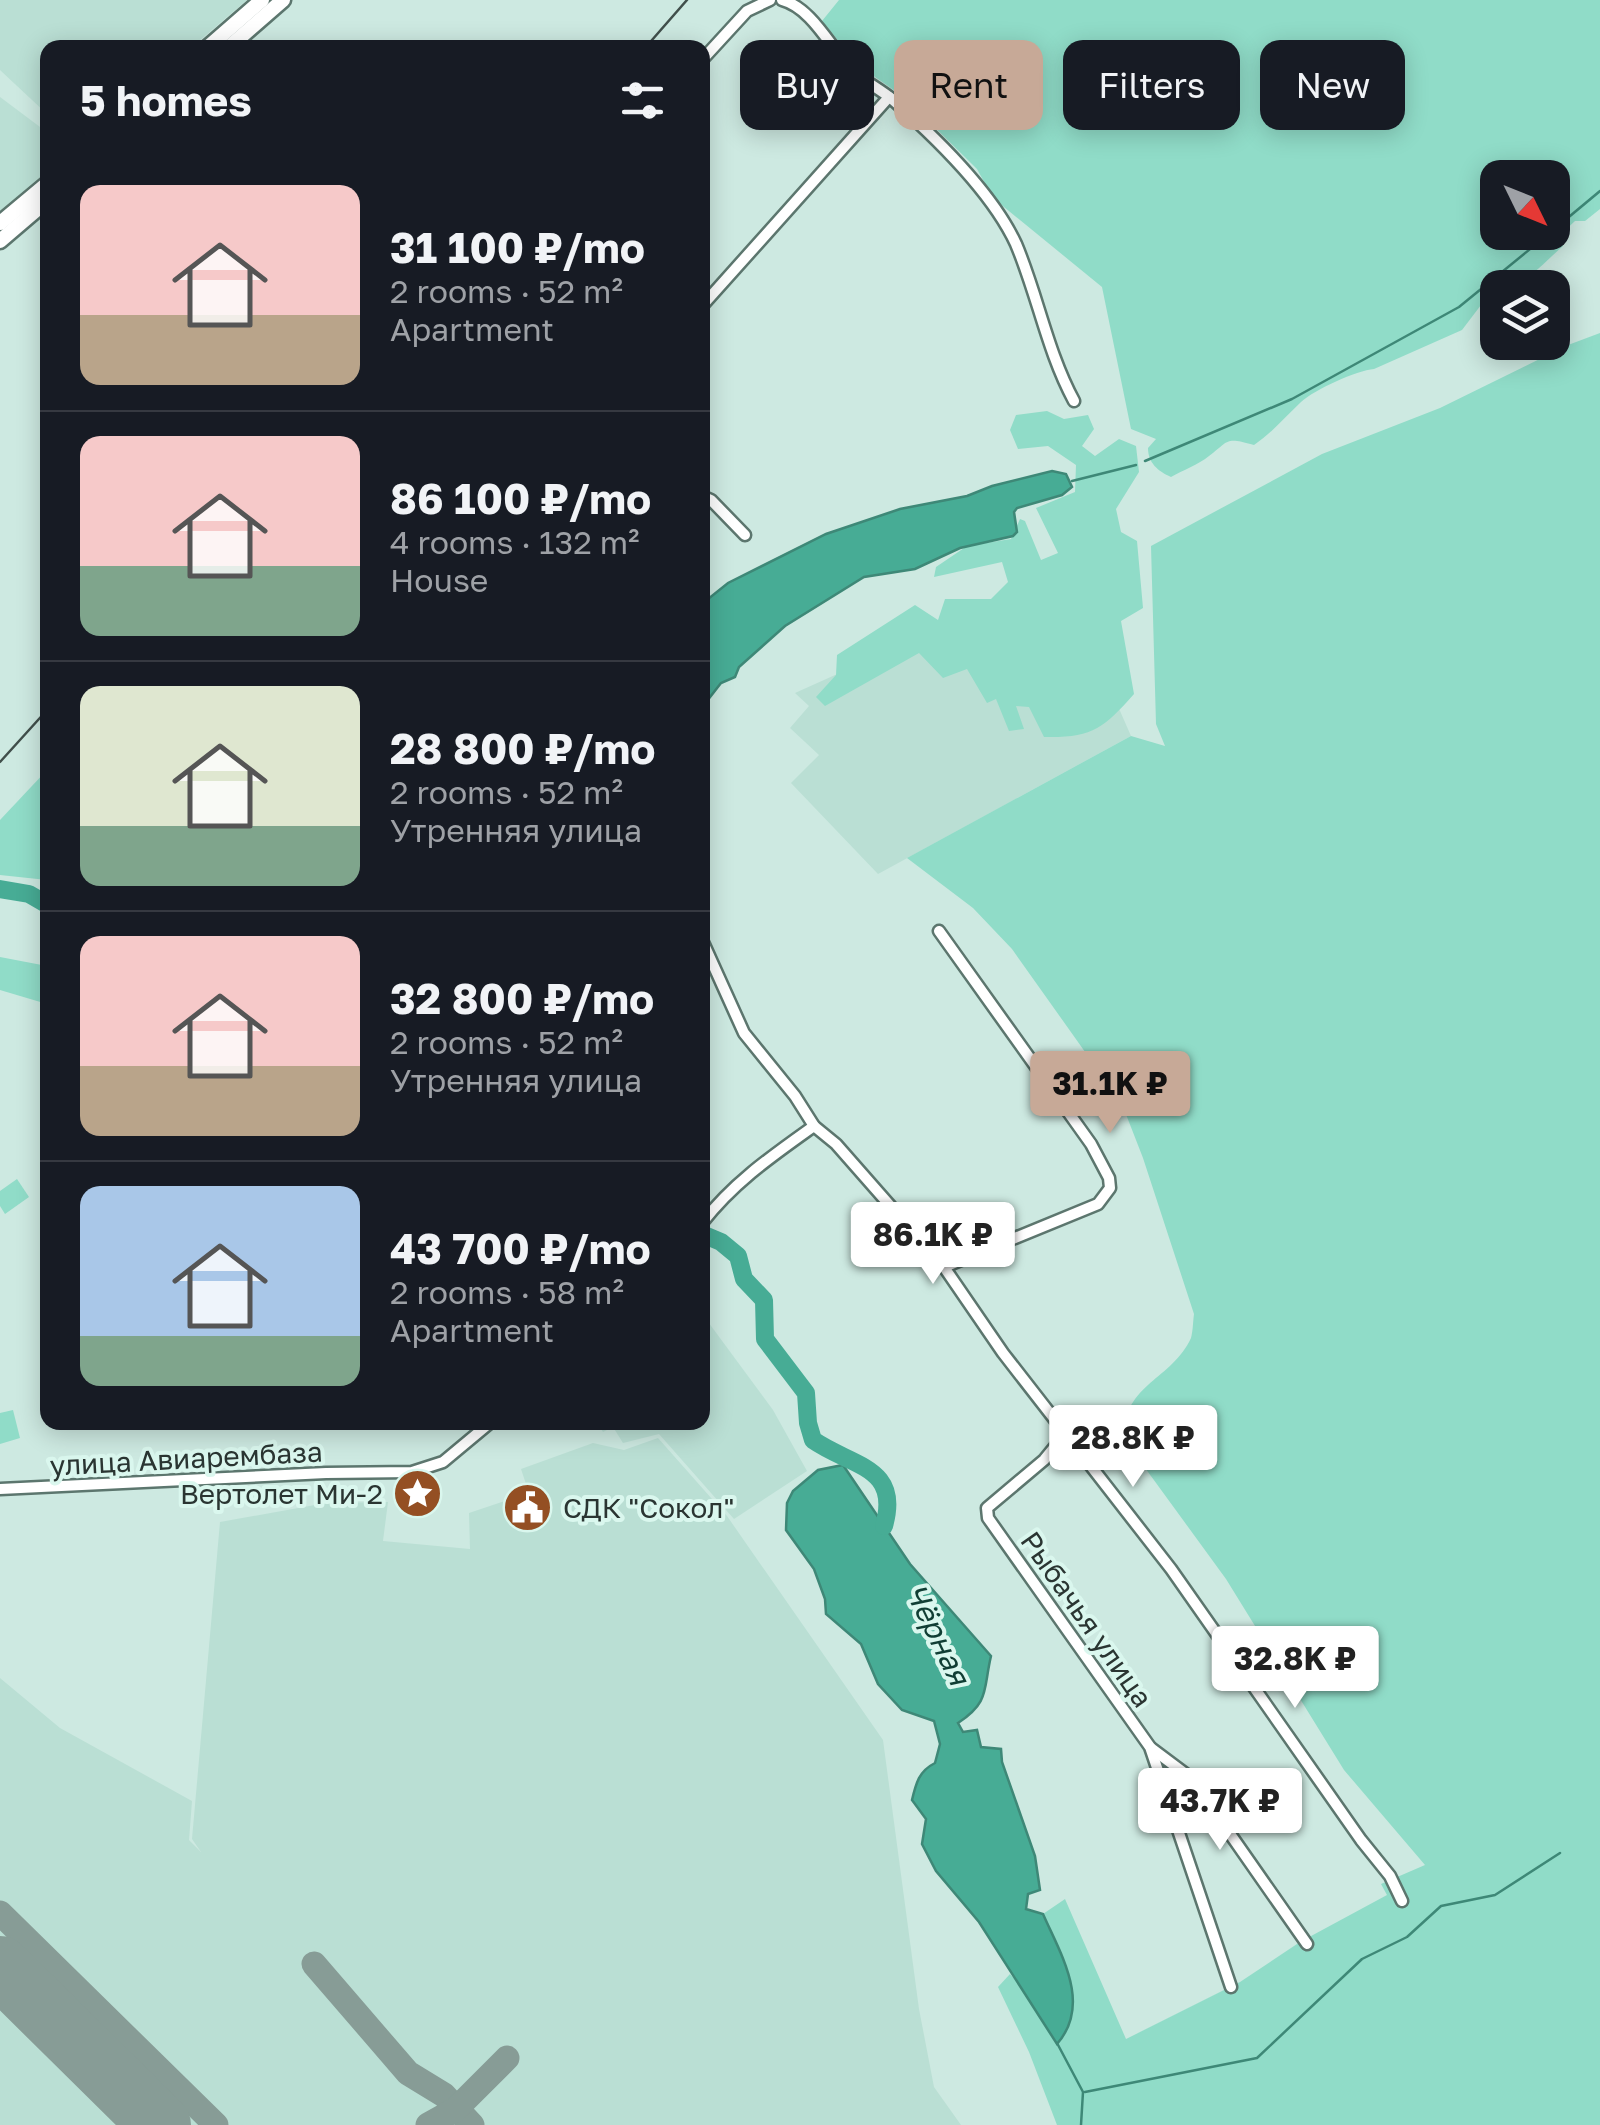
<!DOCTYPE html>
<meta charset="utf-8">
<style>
body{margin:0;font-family:"Golos Text",sans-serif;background:#20242c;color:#f1f3f6;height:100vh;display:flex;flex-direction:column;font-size:38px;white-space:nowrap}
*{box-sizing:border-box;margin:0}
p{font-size:32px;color:#9ea1a6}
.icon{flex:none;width:55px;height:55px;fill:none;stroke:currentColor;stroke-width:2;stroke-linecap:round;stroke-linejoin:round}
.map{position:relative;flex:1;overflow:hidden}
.drawer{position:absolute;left:40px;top:40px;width:670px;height:1390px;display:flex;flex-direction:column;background:#171b24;border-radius:20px;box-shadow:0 5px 25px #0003}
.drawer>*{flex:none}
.hud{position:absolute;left:740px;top:40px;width:710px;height:90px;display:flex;gap:20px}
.needle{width:65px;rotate:133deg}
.buttons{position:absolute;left:1480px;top:160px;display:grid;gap:20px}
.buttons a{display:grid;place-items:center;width:90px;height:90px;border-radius:20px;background:#171b24;box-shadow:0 5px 25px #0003;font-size:50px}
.price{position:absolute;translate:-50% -85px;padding:0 22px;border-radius:10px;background:#fff;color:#222;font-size:32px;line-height:65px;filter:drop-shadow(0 2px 5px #0008)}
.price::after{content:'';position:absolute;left:50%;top:60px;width:30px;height:22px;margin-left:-15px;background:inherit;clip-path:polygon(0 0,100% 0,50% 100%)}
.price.active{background:#c7a997;color:#111}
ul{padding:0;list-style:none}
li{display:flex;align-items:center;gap:30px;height:250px;padding:0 40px}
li+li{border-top:2px solid #363941}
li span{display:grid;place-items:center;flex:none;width:280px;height:200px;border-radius:20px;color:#555}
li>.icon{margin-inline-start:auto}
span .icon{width:120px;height:120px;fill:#fffc;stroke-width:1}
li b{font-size:42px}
h2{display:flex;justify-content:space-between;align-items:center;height:120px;padding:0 40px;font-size:42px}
.tag{padding:0 35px;border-radius:20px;background:#171b24;box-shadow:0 5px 25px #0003;font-size:35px;line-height:90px}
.tag.active{background:#c7a997;color:#111}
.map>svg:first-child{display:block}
</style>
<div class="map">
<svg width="1600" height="2125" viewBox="0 0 1600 2125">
<rect width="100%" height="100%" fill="#cde9e1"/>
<g fill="#badfd4">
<polygon points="0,0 247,0 192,47 48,48 47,114 0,70"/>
<polygon points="0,97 48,133 47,172 0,212"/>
<polygon points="1060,574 1131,736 878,874 791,783 819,755 790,728 809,706 795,693"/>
<polygon points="703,1315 773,1410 807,1471 734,1519 659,1434 623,1443 613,1427 603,1432 597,1423 702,1422"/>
<polygon points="658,1438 727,1516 883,1740 919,2009 934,2087 961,2125 0,2125 0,1678 60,1728 192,1801 189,1840 201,1852 192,1839 220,1522 326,1503 388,1502 383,1541 470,1549 469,1513 529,1493 521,1469 593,1443 624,1450"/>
</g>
<g fill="#90dcc8" fill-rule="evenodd">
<path d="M839,0H1600V209L1585,221H1575L1560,235L1563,246C1542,264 1525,287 1498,288L1497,299L1481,305L1462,330L1374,369C1357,370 1314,390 1301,402C1286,416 1272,433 1254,445C1225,437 1230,440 1209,456C1198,465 1183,470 1171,477C1158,471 1148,463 1148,448L1156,439L1131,429L1102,287L993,198L977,169L905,98L858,65L822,21ZM1498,178H1552V232H1498Z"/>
<path d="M1600,333V2125H1057L1029,2052L998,1987L1010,1974L1028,1994L1057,2043L1051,1933L1043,1914L1065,1899L1126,2039L1240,1982L1300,1942L1387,1895L1381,1884L1425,1865L1344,1770L1226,1579L1124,1439C1121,1385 1172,1380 1191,1338C1193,1331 1193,1321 1194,1314L1143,1158L1122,1104L1012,949L973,908L907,858L1131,736L1165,746L1156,724L1151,546L1322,454L1440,408L1568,345Z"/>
<path d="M1047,411L1064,419L1088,415L1094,429L1082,446L1095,456L1119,439L1136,446L1139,472L1116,509L1121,532L1137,541L1143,608L1121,621L1134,694C1103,729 1092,738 1044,737L1029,707L1016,706L1024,729L1009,731L996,699L987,703L967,669L943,678L919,653L825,706L816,697L836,675L837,655L915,605L938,620L945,599H991L1008,582L1002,562L934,577L936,567L967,546L1011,539L1020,519L1025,521L1041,560L1058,553L1036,508L1075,492L1076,465L1048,446L1018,449L1010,430L1016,415Z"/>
<polygon points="47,770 47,880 0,875 0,820"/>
<polygon points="0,957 47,966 47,1004 0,990"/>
<polygon points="17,1179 29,1197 5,1214 0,1206 0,1191"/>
<polygon points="13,1410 20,1438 0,1444 0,1413"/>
</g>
<g fill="#47ac95" stroke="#3e8877" stroke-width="2.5">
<polygon points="1052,471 1066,474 1072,487 1062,495 1017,508 1014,512 1017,532 1013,536 960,548 915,569 864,577 785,626 739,667 735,677 721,683 703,706 703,603 728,583 826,534 900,509 967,496 992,486"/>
<path d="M843,1465L910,1564L991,1656C983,1690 990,1702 958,1723L963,1732L977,1730L981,1747L1001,1749L1002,1762L1035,1856L1040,1890L1028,1894L1026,1909L1043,1914C1061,1955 1092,2004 1057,2044L979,1922L936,1871L922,1844L926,1819L912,1800C916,1783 919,1771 935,1763L940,1744L934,1721L902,1710L878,1684L861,1644L826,1614L825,1599L814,1569L786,1530L787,1503L793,1491L818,1470Z"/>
</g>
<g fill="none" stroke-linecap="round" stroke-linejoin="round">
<g stroke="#3e8877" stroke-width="2.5">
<polyline points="1552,231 1600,191"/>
<polyline points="1145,461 1292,399 1459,307 1551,232"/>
<polyline points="1072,481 1136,465"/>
<polyline points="1057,2043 1083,2092 1081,2125"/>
<polyline points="1085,2092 1257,2058 1362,1959 1407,1937 1441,1906 1495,1895 1560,1853"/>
</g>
<g stroke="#47ac95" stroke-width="18">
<polyline points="0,889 29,894 48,905"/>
<path d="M702,1234L721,1242L738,1256L744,1279L764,1300L765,1339L806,1393L808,1423L813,1440C852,1467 901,1466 884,1526"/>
</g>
<g stroke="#879c96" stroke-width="25">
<polyline points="0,1913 216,2125"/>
<polyline points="314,1964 408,2073 444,2095 472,2125"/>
<polyline points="428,2125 455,2110 507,2058"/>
</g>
<polyline stroke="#879c96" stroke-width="62" points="0,1967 160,2125"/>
<defs>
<g id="street">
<path d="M782,0C812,8 830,47 851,69C864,82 879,88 893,100C935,137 992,192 1016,244C1038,296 1047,351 1074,401"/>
<polyline points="702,60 747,11 770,0"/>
<polyline points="702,306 889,97"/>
<polyline points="702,496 711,500 745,535"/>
<polyline points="939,931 1091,1144 1109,1178 1110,1188 1098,1204 944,1267"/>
<polyline points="702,940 744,1033 795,1096 814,1126 836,1144 944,1267 1003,1353 1171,1569 1361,1840 1390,1876 1402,1901"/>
<path d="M702,1223C734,1182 772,1156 814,1126"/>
<polyline points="1067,1432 1044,1460 987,1508 988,1518 1150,1747 1231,1987"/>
<polyline points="0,1489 326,1473 412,1472 443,1462 491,1422"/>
<polyline points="1151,1748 1191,1778 1307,1944"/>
</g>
<g id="secondary">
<polyline points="207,48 262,0"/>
<polyline points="228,48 283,0"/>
<polyline points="0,223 48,183"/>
<polyline points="0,241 48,200"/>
</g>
</defs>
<use href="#street" stroke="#5c766e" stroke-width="15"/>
<use href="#secondary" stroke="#5c766e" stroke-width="19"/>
<use href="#street" stroke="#fff" stroke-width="10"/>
<use href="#secondary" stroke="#fff" stroke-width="14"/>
<g stroke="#414f4b" stroke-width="2.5">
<polyline points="645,48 687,0"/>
<polyline points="0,762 48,709"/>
</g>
</g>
<defs>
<symbol id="sight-disc" viewBox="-11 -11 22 22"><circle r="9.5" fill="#944f23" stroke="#daf7ee"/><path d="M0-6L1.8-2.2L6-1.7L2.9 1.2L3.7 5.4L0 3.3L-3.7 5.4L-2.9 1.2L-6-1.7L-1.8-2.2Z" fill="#fff"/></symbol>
<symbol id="civic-disc" viewBox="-11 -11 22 22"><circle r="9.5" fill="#944f23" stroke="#daf7ee"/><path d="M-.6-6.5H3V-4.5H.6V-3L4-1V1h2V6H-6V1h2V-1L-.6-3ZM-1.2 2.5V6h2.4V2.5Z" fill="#fff"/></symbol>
</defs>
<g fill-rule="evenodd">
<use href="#sight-disc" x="390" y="1466" width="55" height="55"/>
<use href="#civic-disc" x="500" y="1480" width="55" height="55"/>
</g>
<g text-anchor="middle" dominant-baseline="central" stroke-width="8" stroke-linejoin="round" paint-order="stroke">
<g font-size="28" fill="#2a3532" stroke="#daf7ee">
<text transform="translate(186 1458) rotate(-3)">улица Авиарембаза</text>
<text transform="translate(1087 1619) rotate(55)">Рыбачья улица</text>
</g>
<g font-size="28" fill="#2a3532" stroke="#daf7ee" text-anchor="end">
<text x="383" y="1493">Вертолет Ми-2</text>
<text x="563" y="1507" text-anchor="start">СДК "Сокол"</text>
</g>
<g font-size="30" font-style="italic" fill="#103e34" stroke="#daf7ee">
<text transform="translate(938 1634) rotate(64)">Чёрная</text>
</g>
</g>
</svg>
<div class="buttons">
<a><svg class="needle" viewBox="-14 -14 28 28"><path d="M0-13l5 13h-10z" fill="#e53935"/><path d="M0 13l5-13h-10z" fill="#9ea1a6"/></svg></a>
<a><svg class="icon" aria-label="layers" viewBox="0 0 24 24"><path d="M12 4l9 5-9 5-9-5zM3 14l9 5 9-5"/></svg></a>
</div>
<b class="price active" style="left:1110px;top:1136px">31.1K ₽</b>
<b class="price" style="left:933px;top:1287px">86.1K ₽</b>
<b class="price" style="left:1133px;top:1490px">28.8K ₽</b>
<b class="price" style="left:1295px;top:1711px">32.8K ₽</b>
<b class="price" style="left:1220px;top:1853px">43.7K ₽</b>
<div class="hud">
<a class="tag">Buy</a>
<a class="tag active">Rent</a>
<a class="tag">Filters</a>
<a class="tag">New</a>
</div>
<section class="drawer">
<h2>5 homes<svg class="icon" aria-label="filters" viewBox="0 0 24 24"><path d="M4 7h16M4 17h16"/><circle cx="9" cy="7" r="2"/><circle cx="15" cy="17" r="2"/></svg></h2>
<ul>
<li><span style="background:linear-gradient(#f6c9c9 65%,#b9a48a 0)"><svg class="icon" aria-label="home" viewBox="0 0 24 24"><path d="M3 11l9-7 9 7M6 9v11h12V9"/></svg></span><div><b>31 100 ₽/mo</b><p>2 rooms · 52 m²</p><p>Apartment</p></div></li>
<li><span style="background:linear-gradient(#f6c9c9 65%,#7fa58c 0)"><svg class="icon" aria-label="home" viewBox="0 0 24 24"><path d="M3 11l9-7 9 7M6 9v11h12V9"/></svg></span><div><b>86 100 ₽/mo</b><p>4 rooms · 132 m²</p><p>House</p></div></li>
<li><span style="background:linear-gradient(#dfe7d0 70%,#7fa58c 0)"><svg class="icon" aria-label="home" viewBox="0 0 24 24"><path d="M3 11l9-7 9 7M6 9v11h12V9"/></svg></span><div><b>28 800 ₽/mo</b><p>2 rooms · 52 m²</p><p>Утренняя улица</p></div></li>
<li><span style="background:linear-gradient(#f6c9c9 65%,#b9a48a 0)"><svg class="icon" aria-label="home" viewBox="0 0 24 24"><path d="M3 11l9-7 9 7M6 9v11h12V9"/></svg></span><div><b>32 800 ₽/mo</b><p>2 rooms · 52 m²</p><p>Утренняя улица</p></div></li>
<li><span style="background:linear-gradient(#a9c7e8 75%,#7fa58c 0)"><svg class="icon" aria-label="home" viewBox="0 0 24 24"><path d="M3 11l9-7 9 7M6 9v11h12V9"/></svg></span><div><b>43 700 ₽/mo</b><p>2 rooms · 58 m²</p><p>Apartment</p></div></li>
</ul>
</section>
</div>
